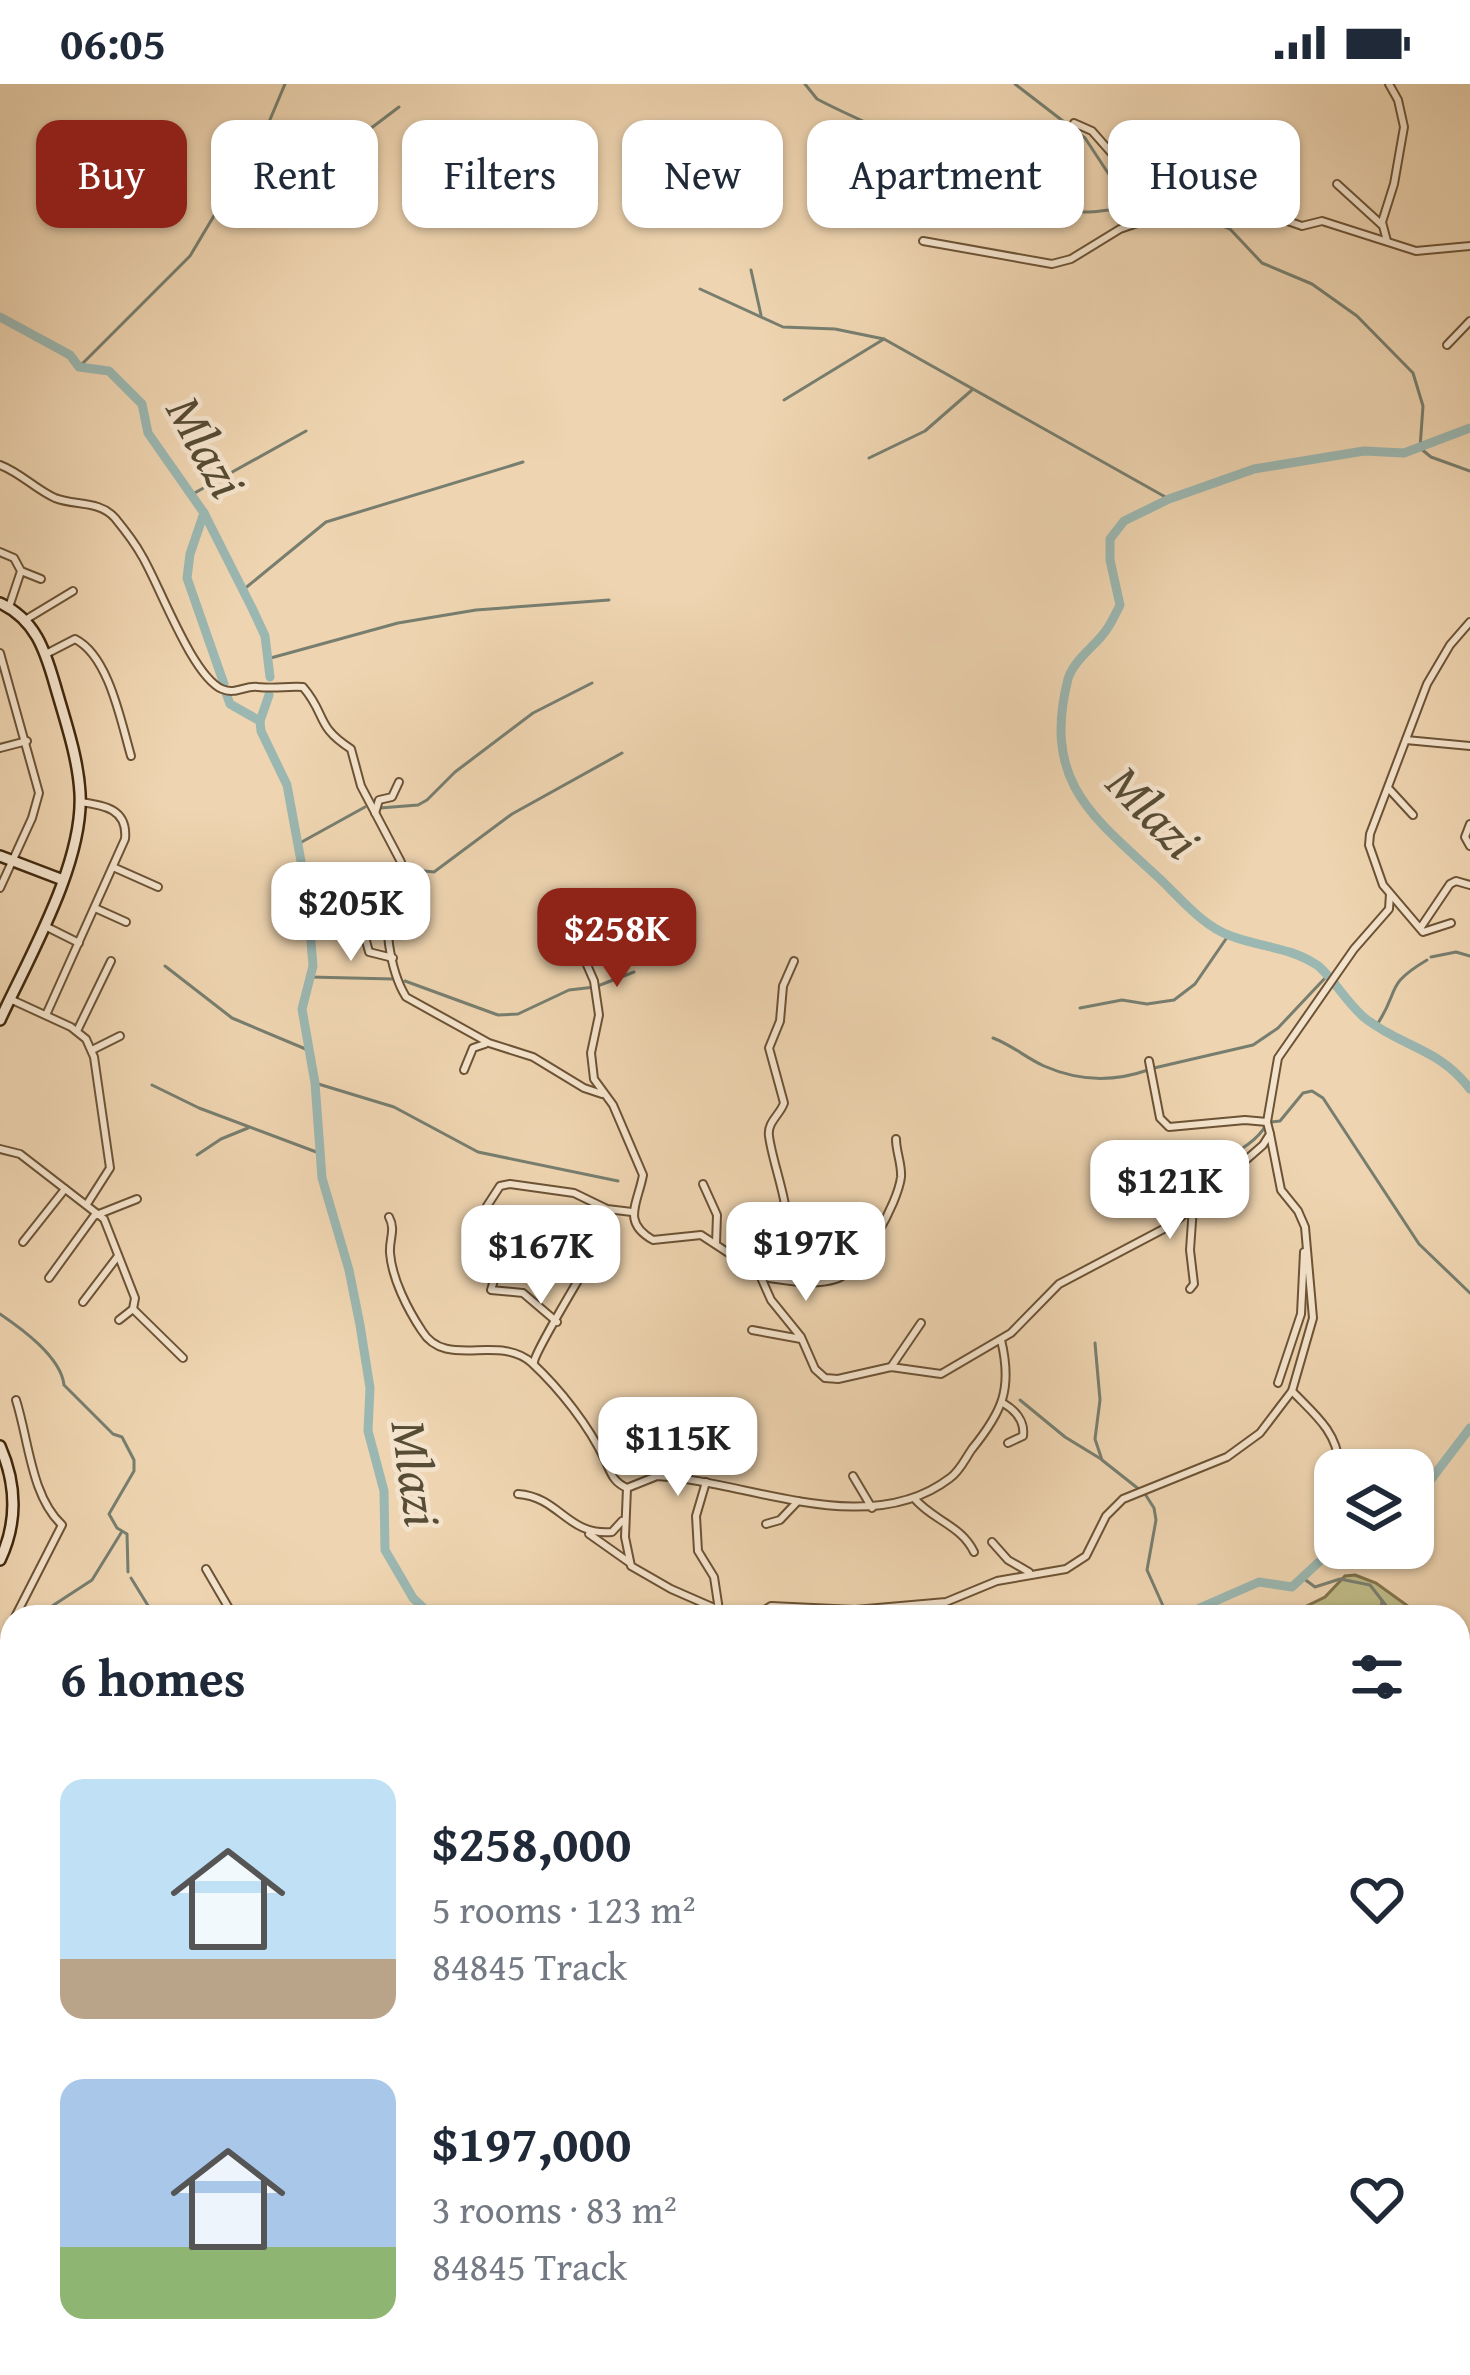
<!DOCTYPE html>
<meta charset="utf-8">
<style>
body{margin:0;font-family:"Gentium Book Plus",serif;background:#f2f2f3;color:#1f2937;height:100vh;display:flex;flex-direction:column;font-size:45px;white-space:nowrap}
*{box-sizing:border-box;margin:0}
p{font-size:39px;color:#747a83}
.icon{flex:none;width:66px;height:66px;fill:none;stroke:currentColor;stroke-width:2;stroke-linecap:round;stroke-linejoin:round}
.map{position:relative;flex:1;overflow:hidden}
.details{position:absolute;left:0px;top:1521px;width:1470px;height:771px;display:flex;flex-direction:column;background:#fff;border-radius:36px 36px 0 0;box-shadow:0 3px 9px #0004}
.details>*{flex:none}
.top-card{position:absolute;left:36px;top:36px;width:1398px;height:108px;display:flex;gap:24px}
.controls{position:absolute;left:1314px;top:1365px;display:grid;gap:24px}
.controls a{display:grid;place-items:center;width:120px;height:120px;border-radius:24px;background:#fff;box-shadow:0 3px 9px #0004;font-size:60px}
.price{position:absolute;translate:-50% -102px;padding:0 27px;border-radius:24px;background:#fff;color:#222;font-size:39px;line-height:78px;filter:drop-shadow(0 3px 6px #0008)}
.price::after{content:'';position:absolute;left:50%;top:72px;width:36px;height:27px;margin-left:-18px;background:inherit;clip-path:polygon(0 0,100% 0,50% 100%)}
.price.selected{background:#8f2418;color:#fff}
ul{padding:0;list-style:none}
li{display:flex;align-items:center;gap:36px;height:300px;padding:0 60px}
li span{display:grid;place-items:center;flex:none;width:336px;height:240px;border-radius:24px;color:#555}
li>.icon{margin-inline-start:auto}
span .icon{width:144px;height:144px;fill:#fffc;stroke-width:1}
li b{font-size:51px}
h2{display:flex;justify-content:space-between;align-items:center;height:144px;padding:0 60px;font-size:51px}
.pill{padding:0 42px;border-radius:24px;background:#fff;box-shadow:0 3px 9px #0004;font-size:42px;line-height:108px}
.pill.selected{background:#8f2418;color:#fff}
.status{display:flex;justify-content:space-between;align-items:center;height:84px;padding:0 60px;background:#fff;direction:ltr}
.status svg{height:33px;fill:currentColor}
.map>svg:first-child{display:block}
</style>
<div class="status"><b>06:05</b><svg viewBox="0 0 49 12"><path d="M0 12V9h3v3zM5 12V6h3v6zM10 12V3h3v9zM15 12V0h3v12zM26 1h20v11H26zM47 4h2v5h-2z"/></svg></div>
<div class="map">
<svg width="1470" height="2291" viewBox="0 0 1470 2291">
<rect width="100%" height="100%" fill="#eed4b0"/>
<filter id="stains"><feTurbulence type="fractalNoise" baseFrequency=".00167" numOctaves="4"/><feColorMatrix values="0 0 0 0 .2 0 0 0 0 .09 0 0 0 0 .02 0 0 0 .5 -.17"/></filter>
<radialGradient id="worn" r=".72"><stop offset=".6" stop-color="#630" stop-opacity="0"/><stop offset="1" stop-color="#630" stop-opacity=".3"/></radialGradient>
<polygon fill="#bfbb87" stroke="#80724a" stroke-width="3" points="1355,1491 1376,1499 1423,1533 1284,1533 1325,1513 1345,1492"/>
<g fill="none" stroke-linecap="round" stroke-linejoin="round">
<g stroke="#777e6f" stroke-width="3">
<path d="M805,0L817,15C853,34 890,48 925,66C972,90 1016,118 1069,127C1102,132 1131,118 1160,122"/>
<polyline points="1015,0 1085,54 1131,124"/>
<polyline points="255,101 269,38 285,0"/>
<polyline points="1177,131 1209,136 1230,145 1262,179 1312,200 1357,232 1413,289 1423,322 1420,364 1431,373 1470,387"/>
<polyline points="751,186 761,231"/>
<polyline points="700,205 783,243 835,245 884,255 1169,415"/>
<polyline points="79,283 190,172 218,125 268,97 325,79 399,23"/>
<polyline points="784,316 884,255"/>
<polyline points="869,374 925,347 972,306"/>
<polyline points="191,411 306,347"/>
<polyline points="243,506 326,438 523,378"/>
<polyline points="267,575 398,539 476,526 609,516"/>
<polyline points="380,724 418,721 427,716 455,688 533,629 592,599"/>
<polyline points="298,760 365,723"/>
<polyline points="406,785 434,788 512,730 622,669"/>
<polyline points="307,814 335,799 395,784"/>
<polyline points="1431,873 1456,868 1470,872"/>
<polyline points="165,882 232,934 308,966"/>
<polyline points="310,893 393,895"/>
<polyline points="405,897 498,931 518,930 569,906 595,903 634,888"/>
<polyline points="1080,924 1122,916 1147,920 1174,916 1195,900 1228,852"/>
<path d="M1376,942C1401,906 1383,902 1427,876"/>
<path d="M993,954C1012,961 1026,974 1044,982C1078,997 1114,998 1148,986"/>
<polyline points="1154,984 1253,961 1278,944 1326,893"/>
<polyline points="315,999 394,1023 478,1068 618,1097"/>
<polyline points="152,1001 199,1024 319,1069"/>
<polyline points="1271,1038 1280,1037 1303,1009 1312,1007 1323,1014 1419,1160 1470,1209"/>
<polyline points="197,1071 221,1055 248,1044"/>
<path d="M1107,1087C1123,1091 1139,1097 1155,1096C1188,1092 1250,1070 1266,1041"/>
<path d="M0,1230C22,1245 61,1273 64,1301L113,1350L122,1353L134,1376V1387L109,1430L117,1444L127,1450L128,1488"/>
<polyline points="1095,1259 1100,1316 1095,1355 1102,1376 1145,1410 1154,1424 1156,1436 1147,1486 1168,1533"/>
<polyline points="1020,1316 1065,1353 1101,1375"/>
<polyline points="131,1494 155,1533"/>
<polyline points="1303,1494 1315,1503 1340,1495 1370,1501 1395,1533"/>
<polyline points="43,1533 46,1526 92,1496 121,1449"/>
<polyline points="1380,1533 1382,1517"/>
<polyline points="1458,1578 1470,1583"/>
<polyline points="1458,1846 1470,1839"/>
<polyline points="544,2280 549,2291"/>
<polyline points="973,2280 978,2291"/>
<polyline points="1157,2280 1159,2291"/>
<polyline points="889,2291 899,2280"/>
</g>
<g stroke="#9bb7b1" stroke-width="9">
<polyline points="0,233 70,271 79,283 109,287 142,320 148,349 204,429 252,524 265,552 270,593"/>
<path d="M1470,344L1404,369L1364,367L1254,385L1169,415L1124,437L1110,455V476L1120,521C1116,529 1112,538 1107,545C1096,562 1074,575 1068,595C1042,698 1092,732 1160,795C1180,814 1204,843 1231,852C1263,864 1287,862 1317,881C1331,891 1348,921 1366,935C1404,964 1439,964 1470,1005"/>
<polyline points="204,429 190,470 187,494 224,600"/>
<polyline points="226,609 230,620 260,637"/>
<polyline points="269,611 260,637 261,647 287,701 307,810 313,882 302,925 315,999 322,1094 349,1186 360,1241 370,1304 368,1347 384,1407 385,1466 413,1514 433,1533"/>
<polyline points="1413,1419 1470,1344"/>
<polyline points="1179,1533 1259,1498 1292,1503 1335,1463"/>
</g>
<defs>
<g id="street">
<polyline points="1074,39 1092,47 1115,73 1151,95 1185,128"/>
<polyline points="1337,100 1382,141"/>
<polyline points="923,157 1052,180 1071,175 1120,145 1169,128 1247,123 1302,142 1322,137 1416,167 1470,162"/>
<polyline points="1387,157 1382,138 1394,100 1404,43 1398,16 1389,0"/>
<polyline points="1447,261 1470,237"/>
<path d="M0,381C21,389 35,405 55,414C75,422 99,416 115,434C124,445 135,459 142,472C159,500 192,592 222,605C236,611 245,601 258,603C276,605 286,602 303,603C327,631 315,642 351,665L361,702L401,778C400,789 394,795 391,806C382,836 390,887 406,913L489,959L533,973L584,1004L602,1010"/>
<polyline points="0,468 14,474 21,487 9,523"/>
<polyline points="21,487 41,495"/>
<polyline points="25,536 73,507"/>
<polyline points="0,569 39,709 32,734 0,804"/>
<path d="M46,570L75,555C109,572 121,638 131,672"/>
<polyline points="1406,656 1470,662"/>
<polyline points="0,664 27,657"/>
<polyline points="1390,706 1413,731"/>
<polyline points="375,729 379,716 392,713 399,698"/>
<polyline points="1470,740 1465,753 1470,762"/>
<polyline points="113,783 158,803"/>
<polyline points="95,824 126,838"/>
<polyline points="361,838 369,868 393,874"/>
<polyline points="1451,839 1423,848 1383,801 1369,761 1370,750 1427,600 1450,561 1470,538"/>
<polyline points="45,842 79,859"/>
<polyline points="1421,843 1450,800 1456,797 1470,801"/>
<path d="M543,860L554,868L584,874L594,897L599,931L591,969L594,995L613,1021L643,1091C638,1119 621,1138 653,1156L701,1151L759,1189L771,1216L801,1253L815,1285L825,1294L838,1295L891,1283L941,1290L1011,1249L1059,1200L1173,1140L1263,1061L1270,1050L1267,1038L1278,974L1354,865L1389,825L1390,810"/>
<polyline points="10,915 71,943 86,955 94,973 110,1084 87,1120"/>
<path d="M46,931L125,755C128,725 104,721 80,718"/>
<polyline points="77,947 111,877"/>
<polyline points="92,966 120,952"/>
<polyline points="1149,977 1160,1034 1169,1043 1245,1036 1267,1038"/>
<polyline points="464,986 473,964 485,960"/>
<polyline points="0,1065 20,1070 104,1135 135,1214 133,1225 119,1236"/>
<polyline points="703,1100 717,1131 716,1160"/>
<polyline points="487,1122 500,1102 510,1100 574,1109 607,1125 632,1128"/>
<path d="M389,1133C396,1146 389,1155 390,1169C392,1195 408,1226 422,1247C446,1286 498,1249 532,1279C560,1305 589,1342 605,1376C611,1389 613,1398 627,1404L657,1392C748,1397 868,1457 950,1394C960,1387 965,1375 972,1365C1002,1328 1013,1305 1001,1256"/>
<polyline points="23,1158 65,1105"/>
<polyline points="495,1193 491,1206 523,1209 557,1238"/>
<polyline points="49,1194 94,1132 137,1115"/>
<path d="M769,1194C791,1197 814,1202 836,1195C861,1187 898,1119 901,1093C902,1080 896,1068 896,1055"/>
<path d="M763,1195C812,1166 774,1093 769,1052C767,1038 780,1031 784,1019L769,964L780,937L783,902L794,877"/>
<polyline points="1190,1205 1194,1200 1190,1166 1193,1123"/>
<polyline points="83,1218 118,1172"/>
<polyline points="133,1225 183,1274"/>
<polyline points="752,1246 801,1255"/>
<path d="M534,1278C535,1267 582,1191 592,1172"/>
<polyline points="891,1283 921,1239"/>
<polyline points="1278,1299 1301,1230 1304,1168"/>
<path d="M1292,1307C1313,1329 1337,1347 1339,1380"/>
<path d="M1003,1319C1015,1326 1025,1337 1023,1352L1008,1359"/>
<polyline points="853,1392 872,1424"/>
<polyline points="706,1398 696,1432 698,1467 714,1493 719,1526 726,1533"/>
<polyline points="627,1404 625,1453 631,1482 671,1505 719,1526"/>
<path d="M518,1410C560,1413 567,1452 612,1448L622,1437"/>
<path d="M914,1414C932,1436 961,1441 974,1468"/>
<polyline points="766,1440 780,1436 798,1417"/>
<polyline points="589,1450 630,1479"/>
<polyline points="992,1458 1008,1476 1029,1488"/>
<polyline points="206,1485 234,1533"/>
<path d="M15,1533L62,1441C31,1412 29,1357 16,1316"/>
<polyline points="753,1533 771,1522 855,1526 946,1518 997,1497 1066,1485 1086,1472 1106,1432 1123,1415 1227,1373 1260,1349 1292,1307 1313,1234 1305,1143 1298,1127 1281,1106 1270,1050"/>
<polyline points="930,1533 930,1520"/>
<polyline points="0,1591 12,1540"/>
<polyline points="0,1601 12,1601"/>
<polyline points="1458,1650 1470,1651"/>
<polyline points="8,1990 12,1991"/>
<polyline points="0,2034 12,2038"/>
<polyline points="1458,2075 1470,2073"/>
<polyline points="0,2122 12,2135"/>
<polyline points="1458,2183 1470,2176"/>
<polyline points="1458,2186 1470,2205"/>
<polyline points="0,2242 12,2230"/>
<polyline points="1458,2259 1470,2256"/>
<polyline points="49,2280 60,2291"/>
<polyline points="157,2280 168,2291"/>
<polyline points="236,2280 245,2291"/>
<polyline points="386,2280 396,2291"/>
<polyline points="712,2280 722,2291"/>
<polyline points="773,2280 781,2291"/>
<polyline points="670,2282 671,2280"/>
<polyline points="1039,2284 1042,2291"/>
<polyline points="606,2291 611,2280"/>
<polyline points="649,2291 660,2283"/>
<polyline points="1406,2291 1423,2280"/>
</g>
<g id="secondary">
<path d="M0,519C35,535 45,566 55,601C65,636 78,673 80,709C84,779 29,873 0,936"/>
<polyline points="0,772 63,796"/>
<path d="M0,1362C17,1401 18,1438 0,1476"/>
<polyline points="0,1794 12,1823"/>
<polyline points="436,2280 445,2291"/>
</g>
</defs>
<use href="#street" stroke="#6c5335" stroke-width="10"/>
<use href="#secondary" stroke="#40280c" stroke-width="14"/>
<use href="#street" stroke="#f4e3cc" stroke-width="6"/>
<use href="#secondary" stroke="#f4e3cc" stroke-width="9"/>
</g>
<g text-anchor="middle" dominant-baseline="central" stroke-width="9" stroke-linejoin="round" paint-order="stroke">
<g font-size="51" font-style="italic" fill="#574c35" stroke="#f4e3cc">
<text transform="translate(207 362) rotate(61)">Mlazi</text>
<text transform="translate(1154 727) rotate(46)">Mlazi</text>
<text transform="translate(417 1389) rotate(82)">Mlazi</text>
</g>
</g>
<rect width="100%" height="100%" filter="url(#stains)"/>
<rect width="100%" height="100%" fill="url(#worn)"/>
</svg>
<div class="controls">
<a><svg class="icon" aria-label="layers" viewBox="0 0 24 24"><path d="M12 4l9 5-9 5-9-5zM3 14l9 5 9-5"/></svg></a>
</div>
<b class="price" style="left:351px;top:880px">$205K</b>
<b class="price selected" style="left:617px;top:906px">$258K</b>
<b class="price" style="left:1170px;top:1158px">$121K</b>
<b class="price" style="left:806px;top:1220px">$197K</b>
<b class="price" style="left:541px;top:1223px">$167K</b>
<b class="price" style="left:678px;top:1415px">$115K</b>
<div class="top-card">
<a class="pill selected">Buy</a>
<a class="pill">Rent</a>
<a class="pill">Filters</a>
<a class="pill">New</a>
<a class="pill">Apartment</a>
<a class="pill">House</a>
</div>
<section class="details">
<h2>6 homes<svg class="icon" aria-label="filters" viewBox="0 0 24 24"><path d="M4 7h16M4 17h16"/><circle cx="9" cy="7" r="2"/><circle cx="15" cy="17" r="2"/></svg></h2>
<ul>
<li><span style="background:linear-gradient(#bfe0f5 75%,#b9a48a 0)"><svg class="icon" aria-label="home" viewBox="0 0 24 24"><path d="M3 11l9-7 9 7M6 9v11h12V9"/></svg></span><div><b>$258,000</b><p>5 rooms · 123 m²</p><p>84845 Track</p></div><svg class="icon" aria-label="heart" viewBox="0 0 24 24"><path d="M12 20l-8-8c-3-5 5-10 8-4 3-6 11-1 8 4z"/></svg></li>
<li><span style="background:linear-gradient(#a9c7e8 70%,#8fb573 0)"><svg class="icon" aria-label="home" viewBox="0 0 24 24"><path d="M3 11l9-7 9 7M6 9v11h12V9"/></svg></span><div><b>$197,000</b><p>3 rooms · 83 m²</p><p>84845 Track</p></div><svg class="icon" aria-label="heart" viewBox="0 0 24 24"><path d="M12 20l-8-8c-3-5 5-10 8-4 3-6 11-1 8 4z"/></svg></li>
</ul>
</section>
</div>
